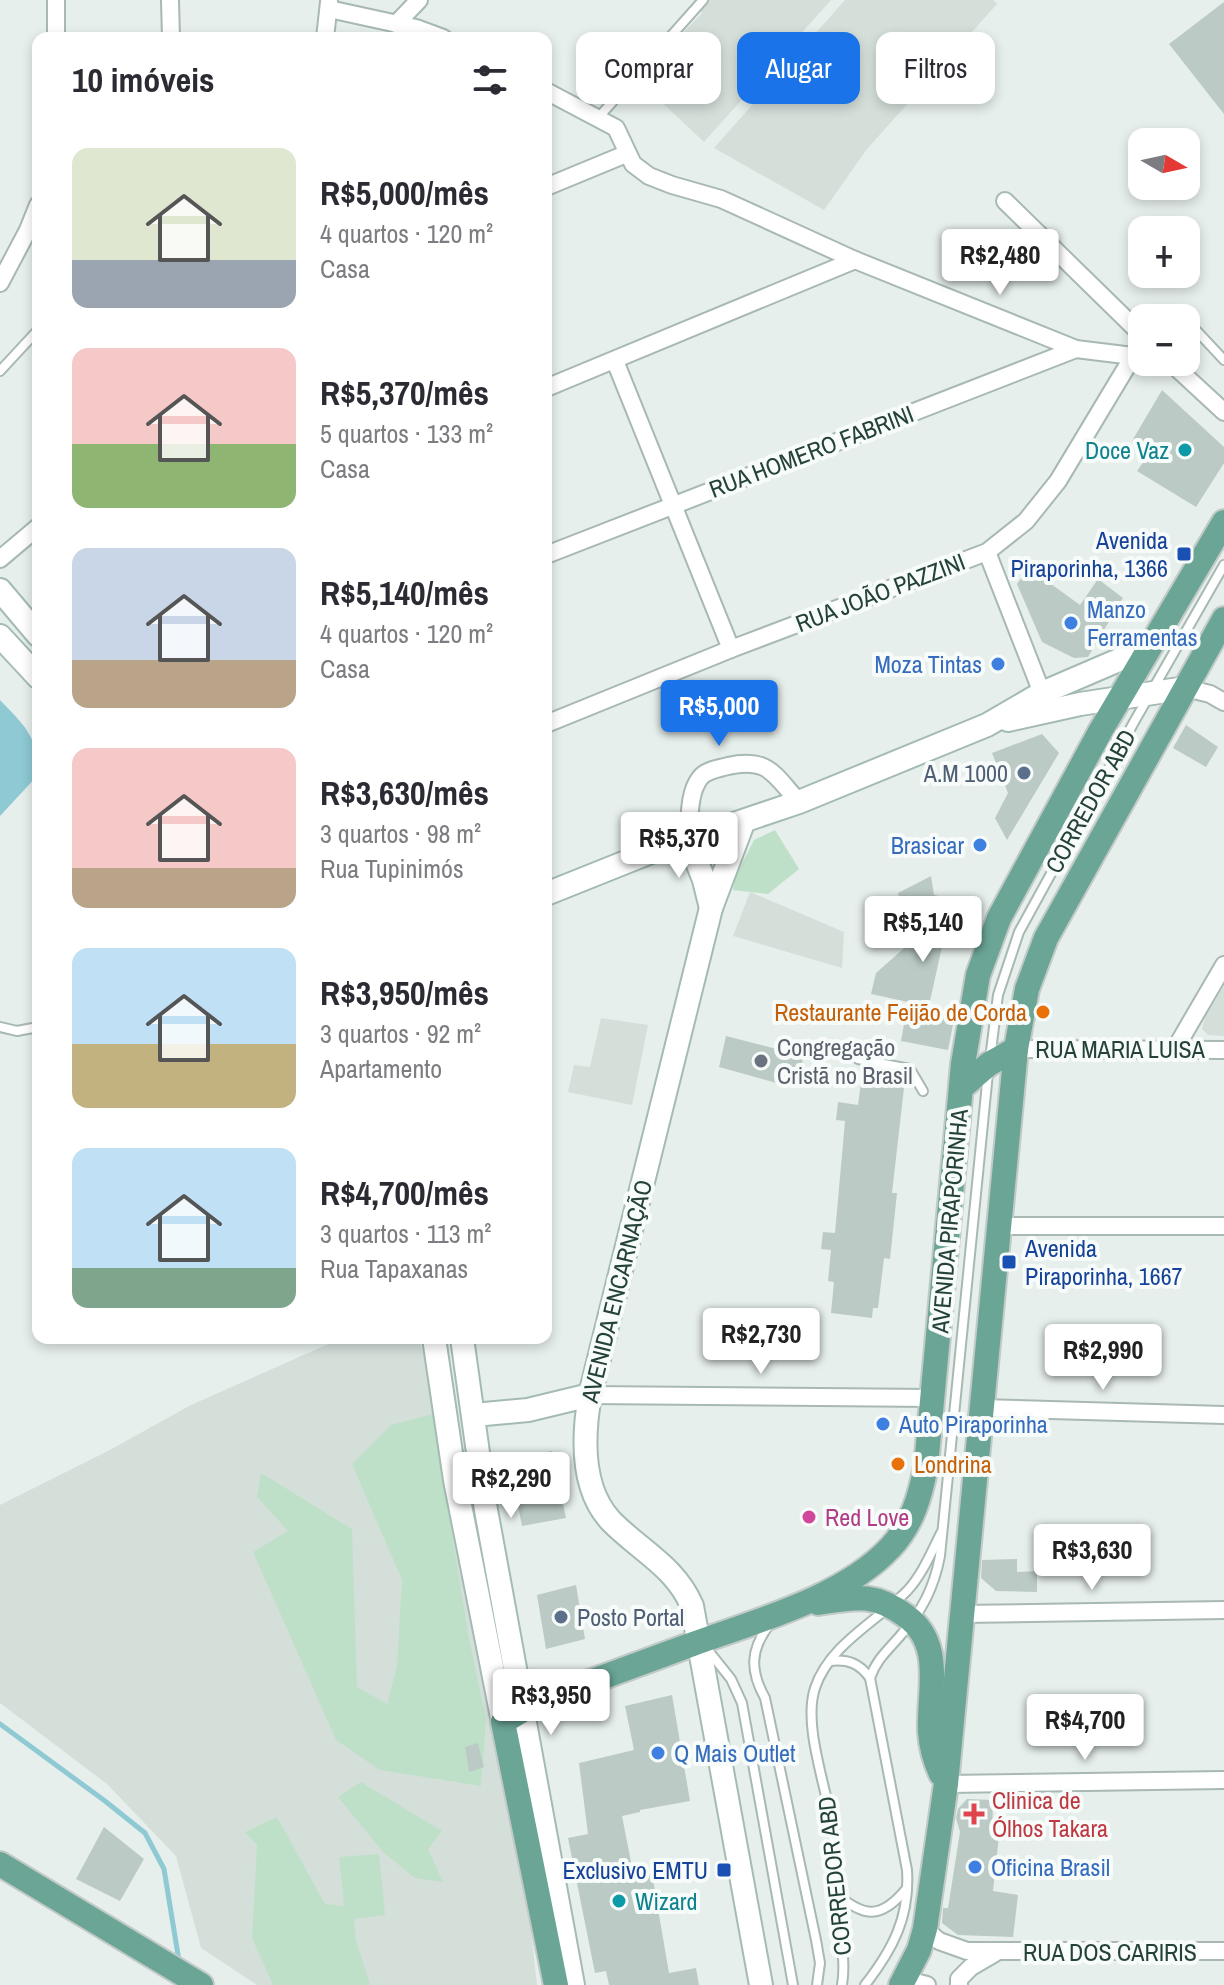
<!DOCTYPE html>
<html lang="pt">
<meta charset="utf-8">
<style>
body{margin:0;font-family:"Archivo Narrow",sans-serif;background:#f2f2f3;color:#2b2b33;height:100vh;display:flex;flex-direction:column;font-size:30px;white-space:nowrap}
*{box-sizing:border-box;margin:0}
p{font-size:26px;color:#7c7c81}
.icon{flex:none;width:44px;height:44px;fill:none;stroke:currentColor;stroke-width:2;stroke-linecap:round;stroke-linejoin:round}
.map{position:relative;flex:1;overflow:hidden}
.sheet{position:absolute;left:32px;top:32px;width:520px;height:1312px;display:flex;flex-direction:column;background:#fff;border-radius:16px;box-shadow:0 4px 12px #0003}
.sheet>*{flex:none}
.hud{position:absolute;left:576px;top:32px;width:528px;height:72px;display:flex;gap:16px}
.needle{width:52px;rotate:99deg}
.fabs{position:absolute;left:1128px;top:128px;display:grid;gap:16px}
.fabs a{display:grid;place-items:center;width:72px;height:72px;border-radius:16px;background:#fff;box-shadow:0 4px 12px #0003;font-size:40px}
.price{position:absolute;translate:-50% -68px;padding:0 18px;border-radius:8px;background:#fff;color:#222;font-size:26px;line-height:52px;filter:drop-shadow(0 2px 4px #0008)}
.price::after{content:'';position:absolute;left:50%;top:48px;width:24px;height:18px;margin-left:-12px;background:inherit;clip-path:polygon(0 0,100% 0,50% 100%)}
.price.on{background:#1a73e8;color:#fff}
ul{padding:0;list-style:none}
li{display:flex;align-items:center;gap:24px;height:200px;padding:0 40px}
li span{display:grid;place-items:center;flex:none;width:224px;height:160px;border-radius:16px;color:#555}
li>.icon{margin-inline-start:auto}
span .icon{width:96px;height:96px;fill:#fffc;stroke-width:1}
li b{font-size:34px}
h2{display:flex;justify-content:space-between;align-items:center;height:96px;padding:0 40px;font-size:34px}
.pill{padding:0 28px;border-radius:16px;background:#fff;box-shadow:0 4px 12px #0003;font-size:28px;line-height:72px}
.pill.on{background:#1a73e8;color:#fff}
.map>svg:first-child{display:block}
</style>
<div class="map">
<svg width="1224" height="1985" viewBox="0 0 1224 1985">
<rect width="100%" height="100%" fill="#e6efeb"/>
<g fill="#d4dfda">
<polygon points="694,0 831,0 704,142 638,80 702,13"/>
<polygon points="845,0 993,0 997,4 867,149 824,210 714,148"/>
<polygon points="750,892 844,932 842,968 733,936"/>
<polygon points="1224,986 1224,1036 1208,1035 1202,1029 1205,1017"/>
<polygon points="601,1018 648,1025 632,1105 568,1092 574,1065 590,1067"/>
<polygon points="342,1338 418,1338 439,1397 531,1929 537,1985 257,1985 201,1948 176,1856 107,1784 0,1703 0,1505 108,1451 191,1405"/>
</g>
<g fill="#bfe0c8">
<polygon points="775,830 799,869 768,894 733,890 735,878 754,840"/>
<polygon points="433,1414 468,1633 486,1720 481,1786 380,1770 336,1740 253,1552 288,1531 257,1497 261,1473 352,1529 357,1687 387,1704 397,1666 402,1580 352,1464 391,1425"/>
<polygon points="361,1782 442,1831 428,1849 443,1882 415,1878 384,1853 338,1797"/>
<polygon points="277,1817 325,1904 344,1906 339,1857 379,1854 385,1915 354,1919 356,1940 370,1985 273,1985 252,1938 257,1845 245,1832"/>
</g>
<path fill="#8ec9d4" d="M0,700C26,727 38,737 38,775L0,816Z"/>
<g fill="none" stroke-linecap="round" stroke-linejoin="round">
<polyline stroke="#8ec9d4" stroke-width="5" points="0,1724 105,1801 145,1833 164,1869 179,1961"/>
</g>
<g fill="#bbcac4">
<polygon points="1224,2 1224,114 1169,44"/>
<polygon points="1162,390 1224,447 1224,463 1196,507 1137,471 1150,453 1132,441"/>
<polygon points="1029,568 1080,605 1098,579 1123,598 1088,657 1074,658 1042,642 1017,584"/>
<polygon points="1186,725 1218,747 1206,767 1173,748"/>
<polygon points="1042,734 1059,753 1007,840 995,818 1008,793 992,753"/>
<polygon points="931,876 934,895 972,903 962,939 945,933 928,1010 955,1015 948,1050 901,1041 908,1002 871,994 876,973 927,928 905,921 898,893"/>
<polygon points="726,1036 804,1056 795,1088 719,1067"/>
<polygon points="862,1074 905,1079 892,1193 897,1193 890,1259 884,1258 878,1308 873,1308 872,1318 831,1313 834,1282 828,1281 831,1250 821,1249 823,1232 835,1233 845,1121 836,1120 838,1102 858,1105"/>
<polygon points="552,1451 566,1518 522,1526 509,1460"/>
<polygon points="1017,1559 1017,1572 1037,1571 1037,1592 996,1591 981,1578 982,1560"/>
<polygon points="576,1585 585,1639 546,1649 537,1595"/>
<polygon points="672,1695 690,1801 640,1810 640,1812 622,1816 634,1877 652,1874 669,1973 696,1968 699,1985 609,1985 606,1971 595,1973 568,1838 588,1834 579,1763 634,1750 625,1706"/>
<polygon points="478,1743 484,1767 469,1772 465,1747"/>
<polygon points="967,1799 993,1800 992,1836 999,1836 993,1891 1018,1895 1013,1937 958,1935 942,1923 943,1908 948,1908 960,1832 956,1818 958,1809"/>
<polygon points="104,1827 144,1859 120,1901 76,1879"/>
</g>
<g fill="none" stroke-linecap="round" stroke-linejoin="round">
<defs>
<g id="lane">
<polyline points="598,118 703,0"/>
<polyline points="1194,328 1224,360"/>
<polyline points="0,371 38,330"/>
<polyline points="0,1027 17,1031 38,1027"/>
<polyline points="858,1059 910,1069 923,1091"/>
<polyline points="990,1059 998,995 1019,932 1134,722 1224,565"/>
<path d="M769,1625C750,1650 750,1671 765,1698L816,1940L820,1963L817,1985"/>
<polyline points="707,1649 731,1679 742,1703 793,1985"/>
<path d="M830,1661C848,1659 859,1663 870,1678"/>
<path d="M834,1892C864,1918 881,1920 907,1888"/>
<path d="M842,1985C847,1955 837,1924 834,1894C832,1869 836,1844 831,1820C825,1783 803,1724 815,1688C829,1645 877,1621 907,1591C922,1575 931,1553 941,1533"/>
<path d="M865,1985C893,1949 910,1917 907,1870L870,1678C876,1660 888,1650 900,1636C922,1611 934,1588 940,1556L988,1073"/>
</g>
<g id="street">
<polyline points="56,0 56,38"/>
<polyline points="170,0 171,38"/>
<polyline points="329,9 416,28 443,38"/>
<polyline points="396,24 419,0"/>
<polyline points="325,38 329,2"/>
<polyline points="546,91 616,128 633,164 649,176 672,185 721,199 855,260 1076,349 1141,357"/>
<polyline points="546,187 626,154"/>
<polyline points="1005,201 1142,335"/>
<polyline points="0,283 28,230 38,205"/>
<polyline points="615,361 731,649"/>
<polyline points="1170,362 1224,412"/>
<polyline points="546,388 855,260"/>
<polyline points="987,552 1042,693"/>
<polyline points="546,555 1076,349"/>
<polyline points="0,559 38,527"/>
<polyline points="1186,688 1210,694 1224,702"/>
<polyline points="546,724 731,649 987,552 1026,521 1058,481 1132,358"/>
<path d="M688,839C690,821 688,793 700,778C706,770 718,769 728,766C769,757 774,775 799,802"/>
<polyline points="1016,1049 1224,1050"/>
<polyline points="1175,1049 1224,965"/>
<polyline points="999,1226 1224,1226"/>
<polyline points="590,1395 932,1398"/>
<polyline points="980,1408 1224,1415"/>
<polyline points="961,1614 1224,1610"/>
<polyline points="946,1784 1224,1780"/>
<polyline points="925,1929 939,1941 967,1951 1224,1951"/>
<polyline points="911,1985 919,1983 927,1985"/>
<polyline points="959,1985 959,1979 971,1967 995,1953"/>
</g>
<g id="secondary">
<polyline points="0,590 38,635"/>
<polyline points="0,636 38,677"/>
<polyline points="1008,720 1080,704 1186,688"/>
<path d="M743,823L711,908L590,1395C583,1435 580,1488 611,1521C639,1550 675,1566 692,1606L761,1985"/>
<polyline points="688,839 704,880 711,908"/>
<polyline points="546,894 651,852 799,802 987,725 1042,693 1149,647"/>
<polyline points="434,1338 455,1480 503,1722"/>
<polyline points="462,1338 486,1510 573,1985"/>
<polyline points="474,1415 528,1410 590,1395"/>
</g>
<g id="primary">
<polyline points="961,1088 989,1064 1016,1049"/>
<path d="M818,1603C855,1597 874,1592 906,1616C945,1644 928,1692 930,1732C931,1747 935,1761 941,1774"/>
<polyline points="0,1864 201,1985"/>
<path d="M556,1985L503,1722L538,1701C590,1682 641,1663 693,1644C756,1621 843,1598 890,1548C912,1525 920,1497 926,1466L963,1064L978,975L999,918L1101,730L1224,522"/>
<polyline points="901,1985 919,1950 925,1929 946,1784 1016,1049 1027,989 1046,938 1224,619"/>
</g>
</defs>
<use href="#lane" stroke="#a8b8b2" stroke-width="12"/>
<use href="#street" stroke="#a8b8b2" stroke-width="20"/>
<use href="#secondary" stroke="#a4bbb3" stroke-width="26"/>
<use href="#primary" stroke="#c2cac8" stroke-width="28"/>
<use href="#lane" stroke="#fff" stroke-width="8"/>
<use href="#street" stroke="#fff" stroke-width="16"/>
<use href="#secondary" stroke="#fff" stroke-width="22"/>
<use href="#primary" stroke="#6aa596" stroke-width="24"/>
</g>
<g fill="#0f9aa8" stroke="#f7fbf9" stroke-width="3">
<circle cx="1185" cy="450" r="8"/>
<circle cx="619" cy="1901" r="8"/>
</g>
<g fill="#1a4fb4" stroke="#f7fbf9" stroke-width="3">
<rect x="1176" y="546" width="16" height="16" rx="4"/>
<rect x="1001" y="1254" width="16" height="16" rx="4"/>
<rect x="716" y="1862" width="16" height="16" rx="4"/>
</g>
<g fill="#3f7fe0" stroke="#f7fbf9" stroke-width="3">
<circle cx="1071" cy="623" r="8"/>
<circle cx="998" cy="664" r="8"/>
<circle cx="980" cy="845" r="8"/>
<circle cx="883" cy="1424" r="8"/>
<circle cx="658" cy="1753" r="8"/>
<circle cx="975" cy="1867" r="8"/>
</g>
<g fill="#5c6f8a" stroke="#f7fbf9" stroke-width="3">
<circle cx="1024" cy="773" r="8"/>
<circle cx="561" cy="1617" r="8"/>
</g>
<g fill="#e8710a" stroke="#f7fbf9" stroke-width="3">
<circle cx="1043" cy="1012" r="8"/>
<circle cx="898" cy="1464" r="8"/>
</g>
<circle fill="#6b7280" stroke="#f7fbf9" stroke-width="3" cx="761" cy="1061" r="8"/>
<circle fill="#d1479c" stroke="#f7fbf9" stroke-width="3" cx="809" cy="1517" r="8"/>
<path fill="#e0444e" stroke="#f7fbf9" stroke-width="3" d="M970 1802h8v8h8v8h-8v8h-8v-8h-8v-8h8z"/>
<g text-anchor="middle" dominant-baseline="central" stroke-width="8" stroke-linejoin="round" paint-order="stroke">
<g font-size="24" fill="#0d838f" stroke="#f7fbf9" text-anchor="end">
<text x="1169" y="450">Doce Vaz</text>
<text x="635" y="1901" text-anchor="start">Wizard</text>
</g>
<g font-size="24" fill="#24423a" stroke="#f7fbf9">
<text transform="translate(811 451) rotate(-21)">RUA HOMERO FABRINI</text>
<text transform="translate(880 592) rotate(-21)">RUA JOÃO PAZZINI</text>
<text transform="translate(1090 801) rotate(-61)">CORREDOR ABD</text>
<text x="1120" y="1049">RUA MARIA LUISA</text>
<text transform="translate(949 1221) rotate(-85)">AVENIDA PIRAPORINHA</text>
<text transform="translate(616 1291) rotate(-76)">AVENIDA ENCARNAÇÃO</text>
<text transform="translate(834 1876) rotate(-96)">CORREDOR ABD</text>
<text x="1110" y="1952">RUA DOS CARIRIS</text>
</g>
<g font-size="24" fill="#164399" stroke="#f7fbf9" text-anchor="end">
<text x="1168" y="540">Avenida<tspan x="1168" dy="28">Piraporinha, 1366</tspan></text>
<text x="1025" y="1248" text-anchor="start">Avenida<tspan x="1025" dy="28">Piraporinha, 1667</tspan></text>
<text x="708" y="1870">Exclusivo EMTU</text>
</g>
<g font-size="24" fill="#366cbe" stroke="#f7fbf9" text-anchor="start">
<text x="1087" y="609">Manzo<tspan x="1087" dy="28">Ferramentas</tspan></text>
<text x="982" y="664" text-anchor="end">Moza Tintas</text>
<text x="964" y="845" text-anchor="end">Brasicar</text>
<text x="899" y="1424">Auto Piraporinha</text>
<text x="674" y="1753">Q Mais Outlet</text>
<text x="991" y="1867">Oficina Brasil</text>
</g>
<g font-size="24" fill="#4e5e75" stroke="#f7fbf9" text-anchor="end">
<text x="1008" y="773">A.M 1000</text>
<text x="577" y="1617" text-anchor="start">Posto Portal</text>
</g>
<g font-size="24" fill="#c56008" stroke="#f7fbf9" text-anchor="end">
<text x="1027" y="1012">Restaurante Feijão de Corda</text>
<text x="914" y="1464" text-anchor="start">Londrina</text>
</g>
<g font-size="24" fill="#5b616d" stroke="#f7fbf9" text-anchor="start">
<text x="777" y="1047">Congregação<tspan x="777" dy="28">Cristã no Brasil</tspan></text>
</g>
<g font-size="24" fill="#b23c85" stroke="#f7fbf9" text-anchor="start">
<text x="825" y="1517">Red Love</text>
</g>
<g font-size="24" fill="#be3a42" stroke="#f7fbf9" text-anchor="start">
<text x="992" y="1800">Clinica de<tspan x="992" dy="28">Ólhos Takara</tspan></text>
</g>
</g>
</svg>
<div class="fabs">
<a><svg class="needle" viewBox="-14 -14 28 28"><path d="M0-13l5 13h-10z" fill="#e53935"/><path d="M0 13l5-13h-10z" fill="#7c7c81"/></svg></a>
<a>+</a>
<a>−</a>
</div>
<b class="price" style="left:1000px;top:297px">R$2,480</b>
<b class="price on" style="left:719px;top:748px">R$5,000</b>
<b class="price" style="left:679px;top:880px">R$5,370</b>
<b class="price" style="left:923px;top:964px">R$5,140</b>
<b class="price" style="left:761px;top:1376px">R$2,730</b>
<b class="price" style="left:1103px;top:1392px">R$2,990</b>
<b class="price" style="left:511px;top:1520px">R$2,290</b>
<b class="price" style="left:1092px;top:1592px">R$3,630</b>
<b class="price" style="left:551px;top:1737px">R$3,950</b>
<b class="price" style="left:1085px;top:1762px">R$4,700</b>
<div class="hud">
<a class="pill">Comprar</a>
<a class="pill on">Alugar</a>
<a class="pill">Filtros</a>
</div>
<section class="sheet">
<h2>10 imóveis<svg class="icon" aria-label="filters" viewBox="0 0 24 24"><path d="M4 7h16M4 17h16"/><circle cx="9" cy="7" r="2"/><circle cx="15" cy="17" r="2"/></svg></h2>
<ul>
<li><span style="background:linear-gradient(#dfe7d0 70%,#9aa5b1 0)"><svg class="icon" aria-label="home" viewBox="0 0 24 24"><path d="M3 11l9-7 9 7M6 9v11h12V9"/></svg></span><div><b>R$5,000/mês</b><p>4 quartos · 120 m²</p><p>Casa</p></div></li>
<li><span style="background:linear-gradient(#f6c9c9 60%,#8fb573 0)"><svg class="icon" aria-label="home" viewBox="0 0 24 24"><path d="M3 11l9-7 9 7M6 9v11h12V9"/></svg></span><div><b>R$5,370/mês</b><p>5 quartos · 133 m²</p><p>Casa</p></div></li>
<li><span style="background:linear-gradient(#c9d6e8 70%,#b9a48a 0)"><svg class="icon" aria-label="home" viewBox="0 0 24 24"><path d="M3 11l9-7 9 7M6 9v11h12V9"/></svg></span><div><b>R$5,140/mês</b><p>4 quartos · 120 m²</p><p>Casa</p></div></li>
<li><span style="background:linear-gradient(#f6c9c9 75%,#b9a48a 0)"><svg class="icon" aria-label="home" viewBox="0 0 24 24"><path d="M3 11l9-7 9 7M6 9v11h12V9"/></svg></span><div><b>R$3,630/mês</b><p>3 quartos · 98 m²</p><p>Rua Tupinimós</p></div></li>
<li><span style="background:linear-gradient(#bfe0f5 60%,#c2b280 0)"><svg class="icon" aria-label="home" viewBox="0 0 24 24"><path d="M3 11l9-7 9 7M6 9v11h12V9"/></svg></span><div><b>R$3,950/mês</b><p>3 quartos · 92 m²</p><p>Apartamento</p></div></li>
<li><span style="background:linear-gradient(#bfe0f5 75%,#7fa58c 0)"><svg class="icon" aria-label="home" viewBox="0 0 24 24"><path d="M3 11l9-7 9 7M6 9v11h12V9"/></svg></span><div><b>R$4,700/mês</b><p>3 quartos · 113 m²</p><p>Rua Tapaxanas</p></div></li>
</ul>
</section>
</div>
